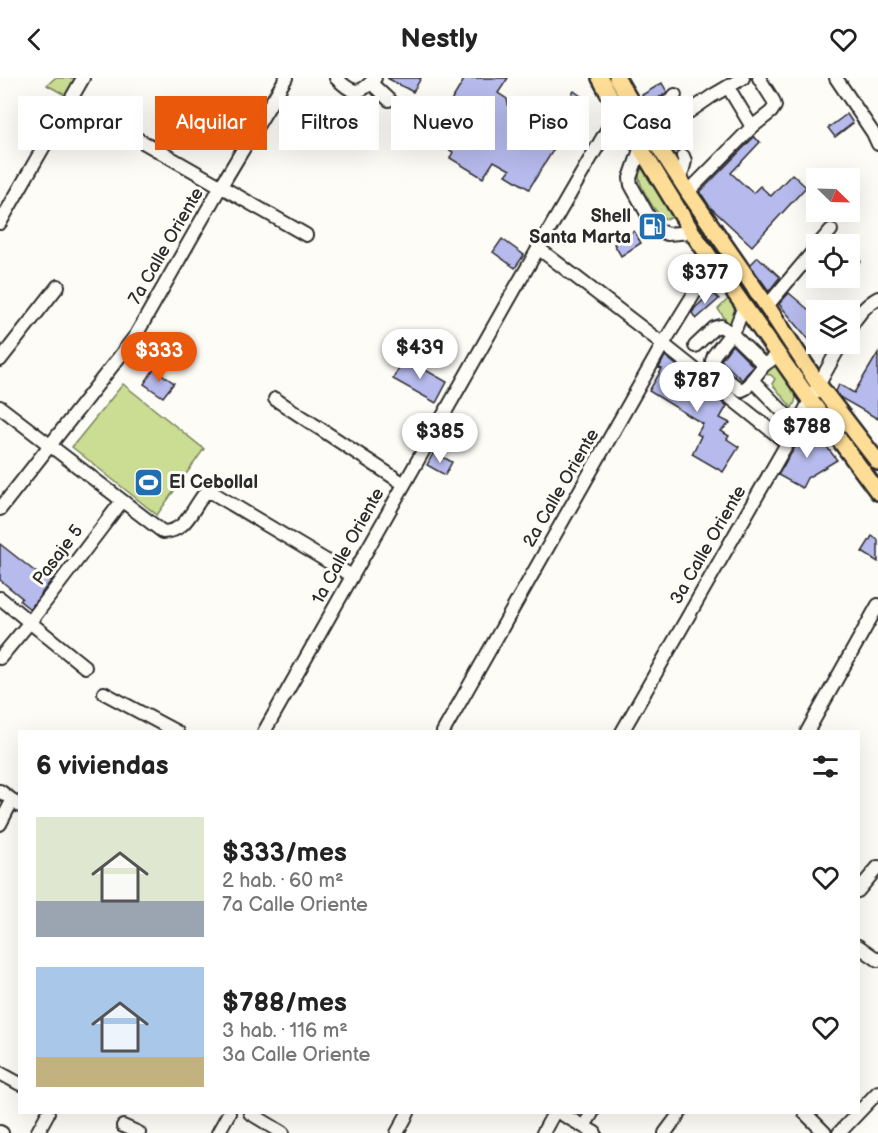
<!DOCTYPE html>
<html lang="es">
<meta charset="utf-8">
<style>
body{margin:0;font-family:"Balsamiq Sans",sans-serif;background:#f6f6f6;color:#222;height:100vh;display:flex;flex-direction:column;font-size:22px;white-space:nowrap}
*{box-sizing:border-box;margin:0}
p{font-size:20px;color:#767676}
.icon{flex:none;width:33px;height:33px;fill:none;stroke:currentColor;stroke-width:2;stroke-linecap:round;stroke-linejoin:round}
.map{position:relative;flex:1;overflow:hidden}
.drawer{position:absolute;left:18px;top:652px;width:842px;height:384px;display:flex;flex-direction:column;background:#fff;border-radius:0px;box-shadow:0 6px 24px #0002}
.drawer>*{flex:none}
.hud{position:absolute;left:18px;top:18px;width:843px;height:54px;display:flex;gap:12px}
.needle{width:39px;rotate:113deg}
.tools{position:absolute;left:806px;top:90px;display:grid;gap:12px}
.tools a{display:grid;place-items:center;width:54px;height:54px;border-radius:0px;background:#fff;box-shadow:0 6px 24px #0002;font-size:30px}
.price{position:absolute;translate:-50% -51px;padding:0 14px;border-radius:21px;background:#fff;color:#222;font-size:20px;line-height:39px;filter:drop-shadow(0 2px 3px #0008)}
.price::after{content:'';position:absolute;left:50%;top:36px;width:18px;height:14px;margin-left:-9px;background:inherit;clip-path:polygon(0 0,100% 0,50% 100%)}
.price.current{background:#ea580c;color:#fff}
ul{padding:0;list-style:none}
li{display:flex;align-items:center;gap:18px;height:150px;padding:0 18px}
li span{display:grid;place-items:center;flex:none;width:168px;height:120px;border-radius:0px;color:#555}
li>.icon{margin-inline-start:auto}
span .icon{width:72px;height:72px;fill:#fffc;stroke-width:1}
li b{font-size:26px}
h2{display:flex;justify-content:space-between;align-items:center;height:72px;padding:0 18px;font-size:26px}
.pill{padding:0 21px;border-radius:0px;background:#fff;box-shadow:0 6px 24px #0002;font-size:21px;line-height:54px}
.pill.current{background:#ea580c;color:#fff}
header{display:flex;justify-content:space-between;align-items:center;height:78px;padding:0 18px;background:#fff;font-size:27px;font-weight:600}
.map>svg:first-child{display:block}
</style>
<header><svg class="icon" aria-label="back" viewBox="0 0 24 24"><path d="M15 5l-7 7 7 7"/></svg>Nestly<svg class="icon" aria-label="heart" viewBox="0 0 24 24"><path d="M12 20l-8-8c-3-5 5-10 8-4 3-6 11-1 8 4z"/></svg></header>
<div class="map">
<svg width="878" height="1055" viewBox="0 0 878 1055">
<rect width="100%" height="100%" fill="#fdfcf7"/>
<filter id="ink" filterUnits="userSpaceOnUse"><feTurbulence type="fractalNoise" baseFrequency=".0167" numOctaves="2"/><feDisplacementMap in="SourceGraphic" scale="12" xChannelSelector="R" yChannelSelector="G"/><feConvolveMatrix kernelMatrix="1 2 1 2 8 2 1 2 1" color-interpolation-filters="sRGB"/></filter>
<g filter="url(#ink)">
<g fill="#cadd92" stroke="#7a845e" stroke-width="1.5">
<polygon points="55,0 83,0 72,21 47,7"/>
<path d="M640,84L676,136C673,138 671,141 667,141C658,141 642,112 640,103C638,96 639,91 640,84Z"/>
<polygon points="730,219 737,227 733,246 730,248 718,231"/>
<polygon points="775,285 796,318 795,324 792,330 772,306 775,301 771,297 763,296"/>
<polygon points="123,306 204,371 157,437 72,369"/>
</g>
<g fill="#b6baec" stroke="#2b2b2b" stroke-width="1.5">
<polygon points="387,0 421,0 413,14"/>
<polygon points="465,0 508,0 498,15 507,21 509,30 537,47 543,37 554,44 574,13 585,21 529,111 506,97 510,92 494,83 483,100 450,80 453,74 429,60"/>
<polygon points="662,5 667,14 648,27 642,17"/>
<polygon points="847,36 853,45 835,59 828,50"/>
<polygon points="754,59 760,64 731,95 753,115 760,108 771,118 792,96 806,109 752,168 710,129 700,114"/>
<polygon points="634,153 641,165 621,178 614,166"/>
<polygon points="502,161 524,177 515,190 493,174"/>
<polygon points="849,162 861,184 849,197"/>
<polygon points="758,179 780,199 769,213 750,187"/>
<polygon points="712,214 719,221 696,241 692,235 695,230"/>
<polygon points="789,215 816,238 816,270 779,226"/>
<polygon points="732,267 753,288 742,302 721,282"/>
<polygon points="878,275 878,341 841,320 836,314 839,306 854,315"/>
<polygon points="665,278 727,328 720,340 730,345 721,353 729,358 727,361 739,369 723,394 692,376 701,358 697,356 703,346 649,313 662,291 659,290"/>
<polygon points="404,280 447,304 436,325 393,301"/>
<polygon points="154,291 174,305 163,319 144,306"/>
<polygon points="809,346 837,382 807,400 802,410 778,397"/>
<polygon points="434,374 452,384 445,397 427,387"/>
<polygon points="872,458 878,462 878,484 862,474"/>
<polygon points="0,466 42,499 46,494 53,500 30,531 20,523 22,520 0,502"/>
</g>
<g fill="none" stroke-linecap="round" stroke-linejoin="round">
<defs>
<g id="minor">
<path d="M336,0C353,16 359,18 375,0"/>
<polyline points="836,0 873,55 878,66"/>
<polyline points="371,5 389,22"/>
<polyline points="728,9 752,49"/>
<polyline points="71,23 306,157"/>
<polyline points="683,38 712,18 743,0"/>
<polyline points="641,41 671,22 675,17"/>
<polyline points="666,51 675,66"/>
<polyline points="652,60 672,47"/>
<polyline points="641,69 630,100 631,107 650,141"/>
<polyline points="680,102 685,83 683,78"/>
<polyline points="688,114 752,49 771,34 775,28 773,22 759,0"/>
<polyline points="0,145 83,0"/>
<polyline points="658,152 667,156 692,154"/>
<polyline points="819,166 831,152"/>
<polyline points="538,170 663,266 787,365"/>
<path d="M744,228L736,249L714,277L712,283C716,292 733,308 742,312L746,310L764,287L778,277"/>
<polyline points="767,228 816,170"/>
<path d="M849,252C856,239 865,227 878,220"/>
<polyline points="695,268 714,250 721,248 732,256 764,287"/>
<polyline points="0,282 58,208"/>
<polyline points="752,302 797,348"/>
<polyline points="275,321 404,406"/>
<path d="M0,329L163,454C186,454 192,431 205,415H213L352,498"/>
<polyline points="0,431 120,278 136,257 221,108 286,0"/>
<polyline points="0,520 85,589"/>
<polyline points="0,580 30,544 122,423"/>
<polyline points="104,615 177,654"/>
<polyline points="264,654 516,209 618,33 622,29"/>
<polyline points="443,654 663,266 713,185"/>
<polyline points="622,654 797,348 810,322 841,266"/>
<polyline points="807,654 878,527"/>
<polyline points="0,713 20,728"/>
<polyline points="0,746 12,723"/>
<polyline points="858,813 878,789"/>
<polyline points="858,868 878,882"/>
<polyline points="0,995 20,1006"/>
<polyline points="250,1035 283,1055"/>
<polyline points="560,1035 595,1055"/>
<polyline points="805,1035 825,1055"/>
<polyline points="123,1048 139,1055"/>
<polyline points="584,1048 592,1035"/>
<polyline points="0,1054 2,1055"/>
<polyline points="37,1055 48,1035"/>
<polyline points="218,1055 229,1035"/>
<polyline points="397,1055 408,1035"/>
<polyline points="543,1055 554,1035"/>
<polyline points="665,1055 680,1035"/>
<polyline points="839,1055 878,1014"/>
</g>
<g id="major">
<polyline points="600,0 618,33 692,154 810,322 878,414"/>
<polyline points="617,0 641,41 688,114 767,228 818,306 878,384"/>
</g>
</defs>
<use href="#minor" stroke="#2b2b2b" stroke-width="16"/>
<use href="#major" stroke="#2b2b2b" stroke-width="20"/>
<use href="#minor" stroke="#fdfcf7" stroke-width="12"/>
<use href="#major" stroke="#fedd96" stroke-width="15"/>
</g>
</g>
<defs>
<symbol id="fuel-square" viewBox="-11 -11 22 22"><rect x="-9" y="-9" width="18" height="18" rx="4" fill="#1f6fb2" stroke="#fdfcf7"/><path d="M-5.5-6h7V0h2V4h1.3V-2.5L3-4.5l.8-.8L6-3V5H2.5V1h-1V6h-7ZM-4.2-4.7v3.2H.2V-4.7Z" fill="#fff"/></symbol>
<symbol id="stadium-square" viewBox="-11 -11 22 22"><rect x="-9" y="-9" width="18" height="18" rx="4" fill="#1f6fb2" stroke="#fdfcf7"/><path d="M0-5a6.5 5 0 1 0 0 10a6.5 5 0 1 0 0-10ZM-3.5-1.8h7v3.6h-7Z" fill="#fff"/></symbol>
</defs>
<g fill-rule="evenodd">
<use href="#fuel-square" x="636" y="132" width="33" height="33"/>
<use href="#stadium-square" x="132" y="388" width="33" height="33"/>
</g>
<g text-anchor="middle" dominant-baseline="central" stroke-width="6" stroke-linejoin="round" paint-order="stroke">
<g font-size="18" font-weight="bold" fill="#2b2b2b" stroke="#fdfcf7" text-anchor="end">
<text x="631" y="138">Shell<tspan x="631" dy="21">Santa Marta</tspan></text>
<text x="169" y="404" text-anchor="start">El Cebollal</text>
</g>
<g font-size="18" fill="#2b2b2b" stroke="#fdfcf7">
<text transform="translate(166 168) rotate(-60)">7a Calle Oriente</text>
<text transform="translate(561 410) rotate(-60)">2a Calle Oriente</text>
<text transform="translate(708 467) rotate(-60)">3a Calle Oriente</text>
<text transform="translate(348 468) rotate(-61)">1a Calle Oriente</text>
<text transform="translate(58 477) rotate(-53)">Pasaje 5</text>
</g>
</g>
</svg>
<div class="tools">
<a><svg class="needle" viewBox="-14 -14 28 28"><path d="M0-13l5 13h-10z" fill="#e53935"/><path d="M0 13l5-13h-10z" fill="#767676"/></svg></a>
<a><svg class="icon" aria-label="locate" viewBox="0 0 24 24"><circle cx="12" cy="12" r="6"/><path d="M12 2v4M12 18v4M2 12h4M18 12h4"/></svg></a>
<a><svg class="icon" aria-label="layers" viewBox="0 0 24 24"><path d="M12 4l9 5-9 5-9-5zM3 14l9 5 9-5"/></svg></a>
</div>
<b class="price" style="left:705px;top:227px">$377</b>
<b class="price" style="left:420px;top:302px">$439</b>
<b class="price current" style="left:159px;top:305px">$333</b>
<b class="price" style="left:697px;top:335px">$787</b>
<b class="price" style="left:807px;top:381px">$788</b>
<b class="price" style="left:440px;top:386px">$385</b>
<div class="hud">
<a class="pill">Comprar</a>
<a class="pill current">Alquilar</a>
<a class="pill">Filtros</a>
<a class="pill">Nuevo</a>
<a class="pill">Piso</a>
<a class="pill">Casa</a>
</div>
<section class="drawer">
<h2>6 viviendas<svg class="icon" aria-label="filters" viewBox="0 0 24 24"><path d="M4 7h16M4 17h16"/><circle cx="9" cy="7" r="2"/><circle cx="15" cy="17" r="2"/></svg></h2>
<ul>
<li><span style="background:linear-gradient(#dfe7d0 70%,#9aa5b1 0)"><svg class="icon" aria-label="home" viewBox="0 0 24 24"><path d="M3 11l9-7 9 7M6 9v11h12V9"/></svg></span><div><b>$333/mes</b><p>2 hab. · 60 m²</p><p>7a Calle Oriente</p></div><svg class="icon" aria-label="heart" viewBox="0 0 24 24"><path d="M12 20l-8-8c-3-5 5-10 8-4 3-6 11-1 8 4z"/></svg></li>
<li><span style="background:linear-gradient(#a9c7e8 75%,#c2b280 0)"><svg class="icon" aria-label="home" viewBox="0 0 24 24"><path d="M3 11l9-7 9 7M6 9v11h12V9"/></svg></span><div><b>$788/mes</b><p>3 hab. · 116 m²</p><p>3a Calle Oriente</p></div><svg class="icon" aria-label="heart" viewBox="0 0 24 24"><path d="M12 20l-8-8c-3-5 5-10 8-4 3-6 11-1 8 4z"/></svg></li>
</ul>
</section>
</div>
